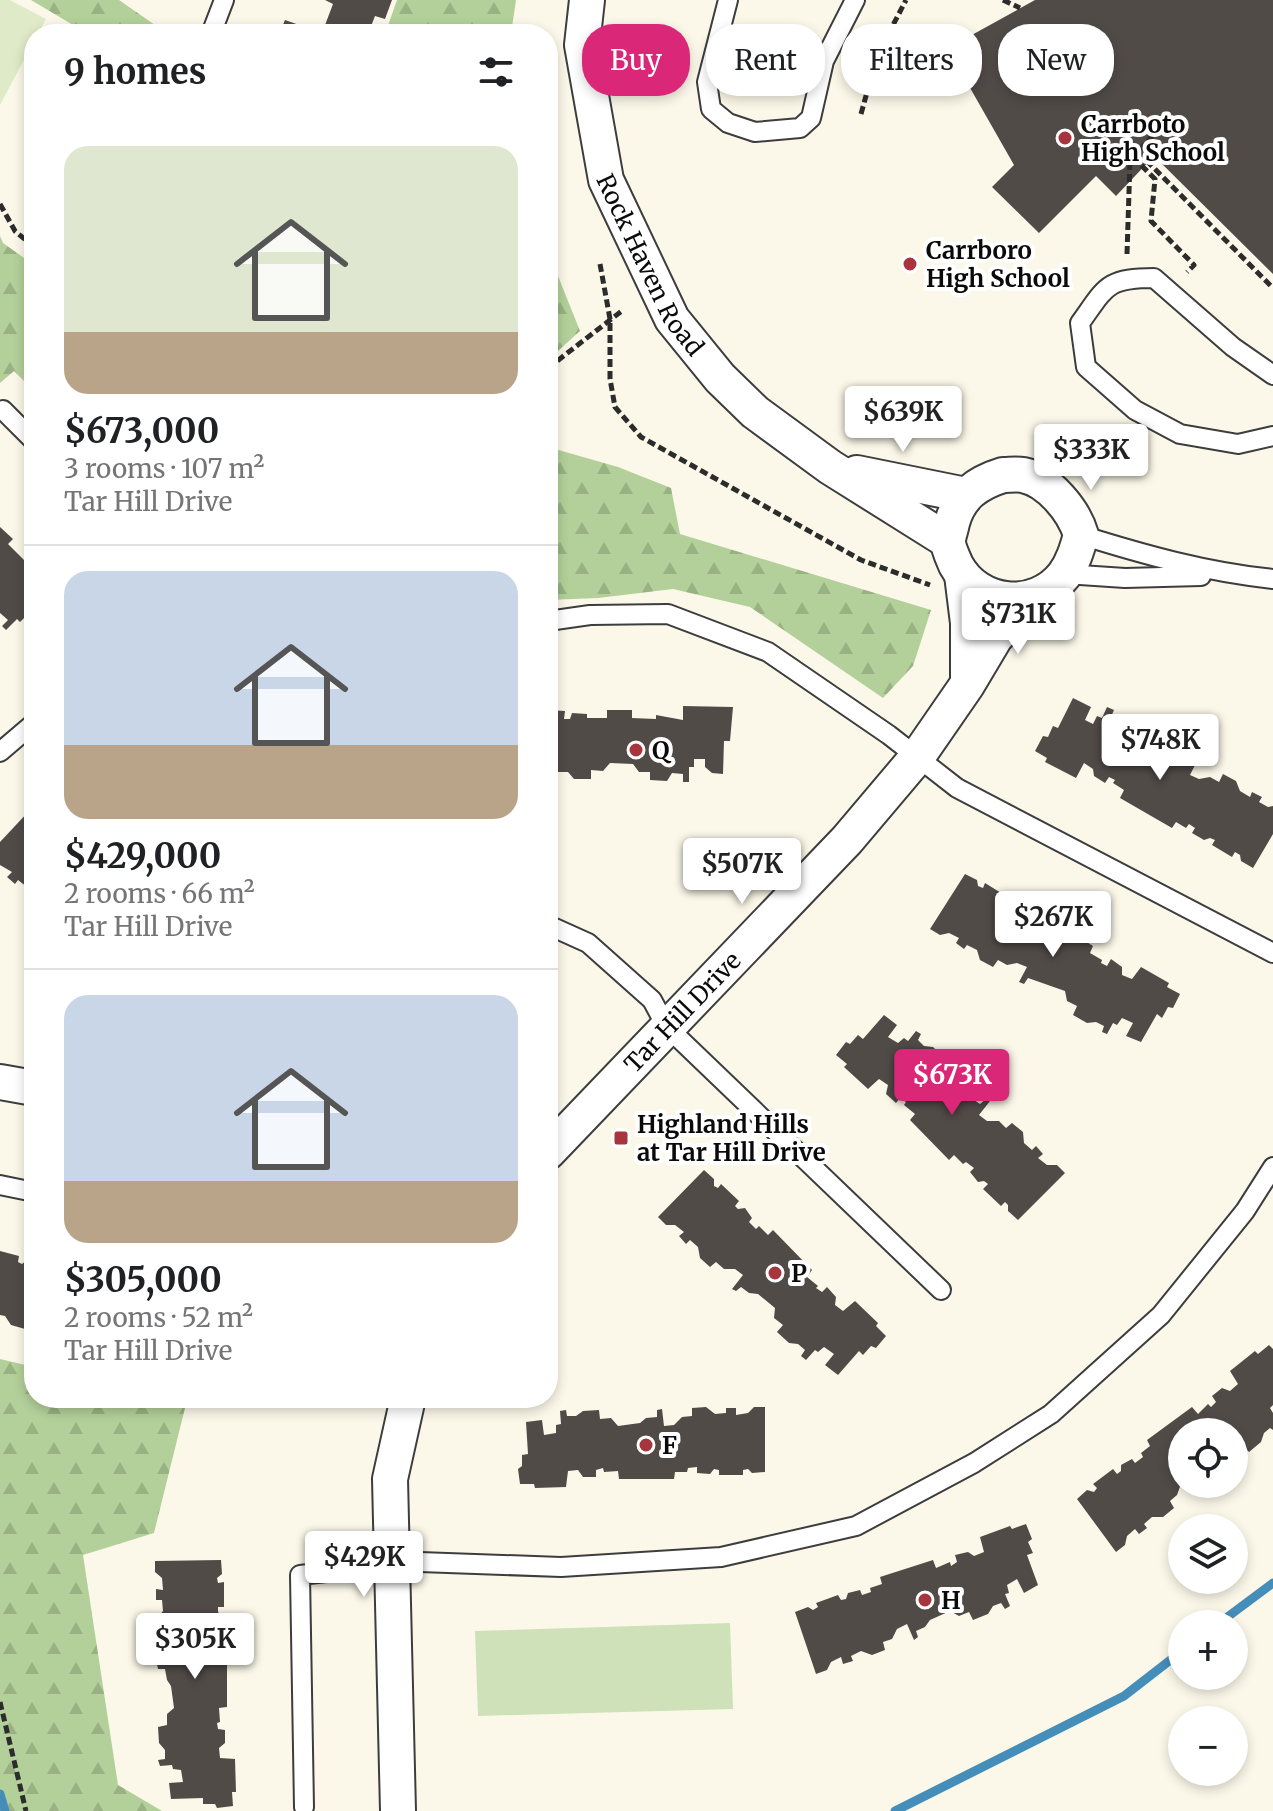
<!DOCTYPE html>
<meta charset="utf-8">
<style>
body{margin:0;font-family:Merriweather,serif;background:#f2f2f2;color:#202124;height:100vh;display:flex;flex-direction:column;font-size:30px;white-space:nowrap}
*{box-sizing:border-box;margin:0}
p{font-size:26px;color:#757577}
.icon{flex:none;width:44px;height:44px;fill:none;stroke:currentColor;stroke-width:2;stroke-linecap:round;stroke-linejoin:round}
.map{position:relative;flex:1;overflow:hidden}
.panel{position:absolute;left:24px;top:24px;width:534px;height:1384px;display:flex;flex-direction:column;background:#fff;border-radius:32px;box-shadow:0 4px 12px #0003}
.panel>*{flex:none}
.banner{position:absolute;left:582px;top:24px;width:570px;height:72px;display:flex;gap:16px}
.fabs{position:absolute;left:1168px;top:1418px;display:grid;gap:16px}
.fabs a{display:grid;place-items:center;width:80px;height:80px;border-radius:50%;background:#fff;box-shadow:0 4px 12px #0003;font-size:40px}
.price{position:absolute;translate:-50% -68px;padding:0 18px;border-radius:8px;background:#fff;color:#222;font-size:26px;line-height:52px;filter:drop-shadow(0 2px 4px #0008)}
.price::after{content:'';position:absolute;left:50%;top:48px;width:24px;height:18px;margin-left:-12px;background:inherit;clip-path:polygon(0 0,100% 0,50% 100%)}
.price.active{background:#db2777;color:#fff}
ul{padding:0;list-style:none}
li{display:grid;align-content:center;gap:16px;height:424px;padding:0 40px}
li+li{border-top:2px solid #e0e0e0}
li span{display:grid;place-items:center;height:248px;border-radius:24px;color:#555}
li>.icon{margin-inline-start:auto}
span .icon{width:144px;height:144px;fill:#fffc;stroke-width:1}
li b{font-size:34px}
h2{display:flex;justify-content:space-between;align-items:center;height:96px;padding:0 40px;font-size:34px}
.pill{padding:0 28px;border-radius:32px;background:#fff;box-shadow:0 4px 12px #0003;font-size:28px;line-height:72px}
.pill.active{background:#db2777;color:#fff}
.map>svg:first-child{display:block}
</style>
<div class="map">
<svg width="1273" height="1811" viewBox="0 0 1273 1811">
<defs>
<pattern id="forest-firs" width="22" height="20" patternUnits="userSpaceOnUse" patternTransform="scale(2)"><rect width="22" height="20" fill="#b3d09a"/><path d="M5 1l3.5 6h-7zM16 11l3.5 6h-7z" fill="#99b183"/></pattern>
</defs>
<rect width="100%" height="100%" fill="#fcf8e9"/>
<polygon fill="#cee1b8" points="730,1623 733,1709 478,1716 475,1631"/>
<g fill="url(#forest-firs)">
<polygon points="31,0 119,0 168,34 88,34"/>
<polygon points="397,0 516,0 511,34 385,34"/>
<polygon points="0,236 3,243 34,265 34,391 14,371 0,383"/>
<polygon points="548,251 580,331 548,360"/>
<polygon points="548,447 618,467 671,488 680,534 931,610 913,666 883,698 750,607 673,589 598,598 548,600"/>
<polygon points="0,1359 34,1367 34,1398 161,1398 186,1404 154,1533 83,1555 118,1785 162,1811 0,1811"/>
</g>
<polygon fill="#dfeac9" points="0,0 10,0 46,19 38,34 34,34 34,41 0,105"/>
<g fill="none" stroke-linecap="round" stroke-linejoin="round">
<g stroke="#458eba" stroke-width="9">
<polyline points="1218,1624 1273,1583"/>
<polyline points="0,1794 5,1811"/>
<polyline points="895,1811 1124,1696 1182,1651"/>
</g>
</g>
<g fill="#514b48">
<polygon points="325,0 392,0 385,19 375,16 368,34 279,34 285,20 322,33 333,4"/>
<polygon points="1035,0 1273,0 1273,274 1154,156 1116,196 1096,176 1039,233 992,187 1014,165 957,65 980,52 970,36"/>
<polygon points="0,527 13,539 8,544 25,561 28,559 34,565 34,645 29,640 28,630 34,624 26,616 20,622 17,619 6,630 2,626 8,620 0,613"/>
<polygon points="1073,698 1091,707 1085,720 1093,724 1097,716 1102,718 1107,707 1114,710 1111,717 1119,721 1128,720 1143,727 1139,736 1149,741 1151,751 1171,760 1179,759 1188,763 1192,756 1198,759 1190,775 1199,779 1210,777 1219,782 1223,774 1236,781 1240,791 1250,797 1252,792 1262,797 1259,802 1268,807 1273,806 1273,834 1253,868 1241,861 1240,855 1235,852 1232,857 1212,845 1215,840 1210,838 1204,840 1192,833 1195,828 1189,824 1186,828 1176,822 1172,828 1120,798 1124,790 1113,783 1115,780 1109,777 1105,783 1094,776 1093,769 1084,763 1076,778 1045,762 1047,758 1035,751 1043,736 1048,737 1053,726 1058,728"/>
<polygon points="683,706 733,707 730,741 724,741 723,774 712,773 705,767 705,759 694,759 694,767 689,767 689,782 683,782 683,774 672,773 667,781 650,780 650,772 639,772 633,764 610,763 603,771 591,770 591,779 574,779 568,772 557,772 557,779 548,778 548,710 565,711 564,719 570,719 572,713 587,714 587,718 607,718 607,710 632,710 632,718 656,719 656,715 683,720"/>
<polygon points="30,810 34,813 34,902 29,898 27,887 18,880 15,884 7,877 12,872 0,865 0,842"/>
<polygon points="965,874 977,880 978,886 983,888 985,883 1006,896 1003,901 1007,904 1013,901 1023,909 1021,914 1029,919 1031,915 1042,922 1045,916 1093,946 1090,953 1102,960 1101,963 1107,966 1111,959 1122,967 1122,975 1132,979 1141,967 1169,983 1167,987 1180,994 1173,1008 1168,1007 1162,1018 1157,1014 1141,1042 1126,1036 1133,1023 1122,1018 1117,1025 1113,1023 1107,1034 1102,1032 1104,1026 1096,1022 1087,1023 1073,1015 1077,1006 1067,1001 1065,991 1028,978 1024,984 1019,982 1027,967 1017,963 1007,965 998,960 993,967 980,960 977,950 967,945 964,949 956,943 959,938 949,933 940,935 930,929"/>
<polygon points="884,1015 897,1025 888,1037 898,1043 904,1038 908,1041 916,1031 921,1034 918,1040 924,1046 933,1047 945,1058 939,1065 948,1072 947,1082 980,1104 986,1099 990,1101 979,1115 987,1121 999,1121 1006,1128 1012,1123 1023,1132 1024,1143 1032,1150 1036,1146 1043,1154 1038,1158 1047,1165 1057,1165 1065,1173 1018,1220 1008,1211 1008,1205 1005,1202 1001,1206 983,1189 988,1184 984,1181 978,1182 970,1172 974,1168 966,1162 963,1164 954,1155 949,1160 910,1120 915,1114 904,1105 906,1102 900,1098 896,1103 886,1094 888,1085 879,1079 868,1089 844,1067 847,1064 836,1055 846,1042 850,1044 858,1035 863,1039"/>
<polygon points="704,1170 714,1179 714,1186 718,1188 721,1184 739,1201 735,1206 738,1209 745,1208 752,1218 749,1222 756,1229 759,1226 768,1235 773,1230 812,1270 807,1277 818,1286 816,1288 822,1292 827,1287 836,1297 835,1305 843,1311 855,1301 878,1323 876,1326 886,1336 876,1348 871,1346 863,1355 859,1351 838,1375 825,1365 834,1354 824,1347 818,1352 815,1350 806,1360 801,1356 805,1350 798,1344 789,1343 777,1332 783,1325 774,1318 775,1308 758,1294 749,1293 741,1287 736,1291 732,1289 743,1275 735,1269 724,1269 716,1262 710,1267 700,1258 698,1247 690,1240 686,1244 679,1236 684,1232 675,1225 666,1225 658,1217"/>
<polygon points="0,1251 19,1256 18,1262 22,1264 27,1260 34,1263 34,1322 28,1321 25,1329 11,1325 5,1316 0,1315"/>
<polygon points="1269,1345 1273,1349 1273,1405 1270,1408 1273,1413 1273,1430 1270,1428 1264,1433 1261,1442 1249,1452 1242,1445 1234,1452 1234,1432 1182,1432 1182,1481 1177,1495 1170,1501 1174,1508 1163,1517 1152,1517 1144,1524 1147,1528 1139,1534 1135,1529 1127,1536 1125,1545 1116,1552 1077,1499 1087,1490 1094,1492 1097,1488 1093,1484 1113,1469 1117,1474 1121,1471 1121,1465 1132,1459 1135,1463 1143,1457 1141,1453 1150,1446 1147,1440 1192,1407 1198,1414 1208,1404 1211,1407 1216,1402 1212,1396 1222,1388 1230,1391 1238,1384 1230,1371 1255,1351 1258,1354"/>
<polygon points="706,1407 715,1414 726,1413 726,1408 736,1408 736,1415 748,1413 754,1407 765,1407 765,1472 752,1473 748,1469 743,1470 743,1475 719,1475 719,1470 714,1469 710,1474 697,1473 697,1467 688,1468 687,1472 675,1472 674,1479 619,1479 618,1471 604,1472 603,1468 596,1470 596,1477 583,1477 578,1470 568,1471 566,1487 535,1488 534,1484 520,1484 518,1469 522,1466 522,1455 528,1454 526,1422 542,1420 544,1435 556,1433 556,1425 561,1424 560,1411 566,1410 567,1416 576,1416 583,1411 599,1410 600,1419 611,1418 618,1426 640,1423 646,1418 657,1417 657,1410 662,1409 664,1426 674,1425 682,1417 692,1416 692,1408"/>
<polygon points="1026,1524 1032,1539 1028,1542 1033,1553 1027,1555 1038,1585 1024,1593 1017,1579 1007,1585 1009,1593 1005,1594 1010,1606 1005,1609 1001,1603 993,1606 988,1614 973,1620 969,1612 959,1616 950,1611 930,1620 925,1627 916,1631 918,1637 914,1640 907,1624 897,1629 892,1639 883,1642 885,1650 872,1655 861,1651 851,1656 853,1661 843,1664 841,1657 831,1662 827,1670 816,1674 795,1612 808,1607 813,1610 818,1607 816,1603 838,1595 841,1600 846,1599 848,1593 860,1590 862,1595 871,1592 870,1588 882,1584 880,1577 933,1560 936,1568 950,1562 951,1566 957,1562 955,1555 968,1552 974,1556 984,1552 980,1537 1010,1526 1012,1529"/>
<polygon points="221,1560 222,1574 217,1578 218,1583 224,1582 224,1607 218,1607 218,1612 222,1616 221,1629 216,1629 217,1638 221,1639 221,1651 227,1651 227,1707 219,1708 220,1722 217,1723 218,1729 225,1730 225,1743 219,1748 220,1758 235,1759 236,1792 232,1792 233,1806 217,1808 215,1804 203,1804 203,1798 171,1799 169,1783 183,1782 181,1770 173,1769 172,1765 160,1766 158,1760 165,1759 165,1750 159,1743 158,1727 167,1725 167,1714 174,1708 171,1686 167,1680 165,1669 158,1669 157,1664 175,1662 173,1652 166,1644 165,1634 157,1634 156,1620 163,1611 162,1600 156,1600 156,1589 163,1590 162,1578 155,1572 155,1561"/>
</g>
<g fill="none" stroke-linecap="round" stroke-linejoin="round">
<defs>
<g id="service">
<polyline points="728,0 707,82 711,109 728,123 755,132 800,128 811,118 824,61 855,0"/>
<polyline points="211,34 224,0"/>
<path d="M1273,375L1233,347L1154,278C1106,278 1106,287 1080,323L1086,367L1135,410L1180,434L1238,444L1273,436"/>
<polyline points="3,410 34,441"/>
<path d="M1081,535C1145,555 1206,572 1273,579"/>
<polyline points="1065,574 1125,578 1201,576"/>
<polyline points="548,621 590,615 668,614 768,652 889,735 957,788 1273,953"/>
<polyline points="0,752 34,723"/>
<polyline points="548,925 588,943 652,1000 666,1026 941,1290"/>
<polyline points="0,1185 34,1192"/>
<polyline points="304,1807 300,1575 361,1568 392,1561 561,1567 721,1557 856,1526 974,1463 1051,1414 1161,1315 1245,1211 1273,1167"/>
</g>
<g id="minor">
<path id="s1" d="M587,0L582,45L606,180L672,319L720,378L755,412L830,467L948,541"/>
<polyline points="857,473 966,495"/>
<path d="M1003,475C1009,475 1017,474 1023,475C1049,480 1074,511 1081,535C1077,549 1073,563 1064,575C1035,612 978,606 956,565C953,558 948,548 948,541C948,536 951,529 952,523C959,496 977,483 1003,475Z"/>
<polyline points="962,575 968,623 968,682"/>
<polyline points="0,1082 34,1088"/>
<path id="s2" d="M548,1152L847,840L918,756L967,685L995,638L1030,599"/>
<polyline points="398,1811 390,1479 408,1398"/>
</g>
</defs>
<use href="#service" stroke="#3d3d3d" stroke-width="22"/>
<use href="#minor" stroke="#3d3d3d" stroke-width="38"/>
<g stroke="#2c2c2c" stroke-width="5" stroke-dasharray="8 4" stroke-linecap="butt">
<polyline points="1003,0 1020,8"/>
<polyline points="861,114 877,56 906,0"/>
<polyline points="1138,152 1273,288"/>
<polyline points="1133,157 1155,179 1151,221 1194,265 1187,272"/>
<polyline points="0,204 15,231 34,247"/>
<polyline points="1127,254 1130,161 1155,133"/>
<polyline points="600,264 610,319 610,379 615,407 641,437 861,560 930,585"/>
<polyline points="548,368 623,310"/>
<polyline points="548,567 552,579 554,598"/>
<polyline points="0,1702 26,1811"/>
</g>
<use href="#service" stroke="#fff" stroke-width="18"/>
<use href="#minor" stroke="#fff" stroke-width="34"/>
</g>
<g fill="#a6353d" stroke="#fff" stroke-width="3">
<circle cx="1065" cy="138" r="8"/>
<circle cx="910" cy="264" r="8"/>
<circle cx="636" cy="750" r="8"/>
<rect x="613" y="1130" width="16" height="16" rx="4"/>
<circle cx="775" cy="1273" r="8"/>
<circle cx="646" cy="1445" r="8"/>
<circle cx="925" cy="1600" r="8"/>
</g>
<g text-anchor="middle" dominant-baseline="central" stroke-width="8" stroke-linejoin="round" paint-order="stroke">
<g font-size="24" font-weight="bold" fill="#0a0a0a" stroke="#fff" text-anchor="start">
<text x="1081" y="124">Carrboto<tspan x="1081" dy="28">High School</tspan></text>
<text x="926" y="250">Carrboro<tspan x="926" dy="28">High School</tspan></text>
<text x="652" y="750">Q</text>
<text x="637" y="1124">Highland Hills<tspan x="637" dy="28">at Tar Hill Drive</tspan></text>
<text x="791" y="1273">P</text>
<text x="662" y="1445">F</text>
<text x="941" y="1600">H</text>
</g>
<g font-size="24" fill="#0a0a0a" stroke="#fff">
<text stroke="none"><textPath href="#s1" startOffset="278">Rock Haven Road</textPath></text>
<text stroke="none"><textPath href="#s2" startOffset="194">Tar Hill Drive</textPath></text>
</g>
</g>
</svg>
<div class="fabs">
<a><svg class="icon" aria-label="locate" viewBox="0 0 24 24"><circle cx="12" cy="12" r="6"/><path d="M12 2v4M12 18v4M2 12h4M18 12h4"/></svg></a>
<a><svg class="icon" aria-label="layers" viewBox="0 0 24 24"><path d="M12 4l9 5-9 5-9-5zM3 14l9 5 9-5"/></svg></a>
<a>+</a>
<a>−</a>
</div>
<b class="price" style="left:903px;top:454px">$639K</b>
<b class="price" style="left:1091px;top:492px">$333K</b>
<b class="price" style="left:1018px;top:656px">$731K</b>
<b class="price" style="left:1160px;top:782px">$748K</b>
<b class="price" style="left:742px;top:906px">$507K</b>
<b class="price" style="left:1053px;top:959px">$267K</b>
<b class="price active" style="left:952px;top:1117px">$673K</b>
<b class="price" style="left:364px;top:1599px">$429K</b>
<b class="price" style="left:195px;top:1681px">$305K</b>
<div class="banner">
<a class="pill active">Buy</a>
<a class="pill">Rent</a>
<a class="pill">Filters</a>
<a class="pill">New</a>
</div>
<section class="panel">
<h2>9 homes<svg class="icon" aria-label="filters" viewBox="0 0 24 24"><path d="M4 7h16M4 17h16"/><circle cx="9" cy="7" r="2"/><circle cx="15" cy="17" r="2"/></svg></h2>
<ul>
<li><span style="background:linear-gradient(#dfe7d0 75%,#b9a48a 0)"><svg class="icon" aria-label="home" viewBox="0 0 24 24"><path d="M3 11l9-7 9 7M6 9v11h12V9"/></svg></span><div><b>$673,000</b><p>3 rooms · 107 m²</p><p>Tar Hill Drive</p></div></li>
<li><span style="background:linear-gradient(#c9d6e8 70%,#b9a48a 0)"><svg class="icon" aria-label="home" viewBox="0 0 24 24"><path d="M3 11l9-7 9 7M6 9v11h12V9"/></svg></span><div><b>$429,000</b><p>2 rooms · 66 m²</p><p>Tar Hill Drive</p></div></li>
<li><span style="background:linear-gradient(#c9d6e8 75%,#b9a48a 0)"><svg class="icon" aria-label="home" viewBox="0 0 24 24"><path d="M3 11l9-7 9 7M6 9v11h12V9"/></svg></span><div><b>$305,000</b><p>2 rooms · 52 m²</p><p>Tar Hill Drive</p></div></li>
</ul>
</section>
</div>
